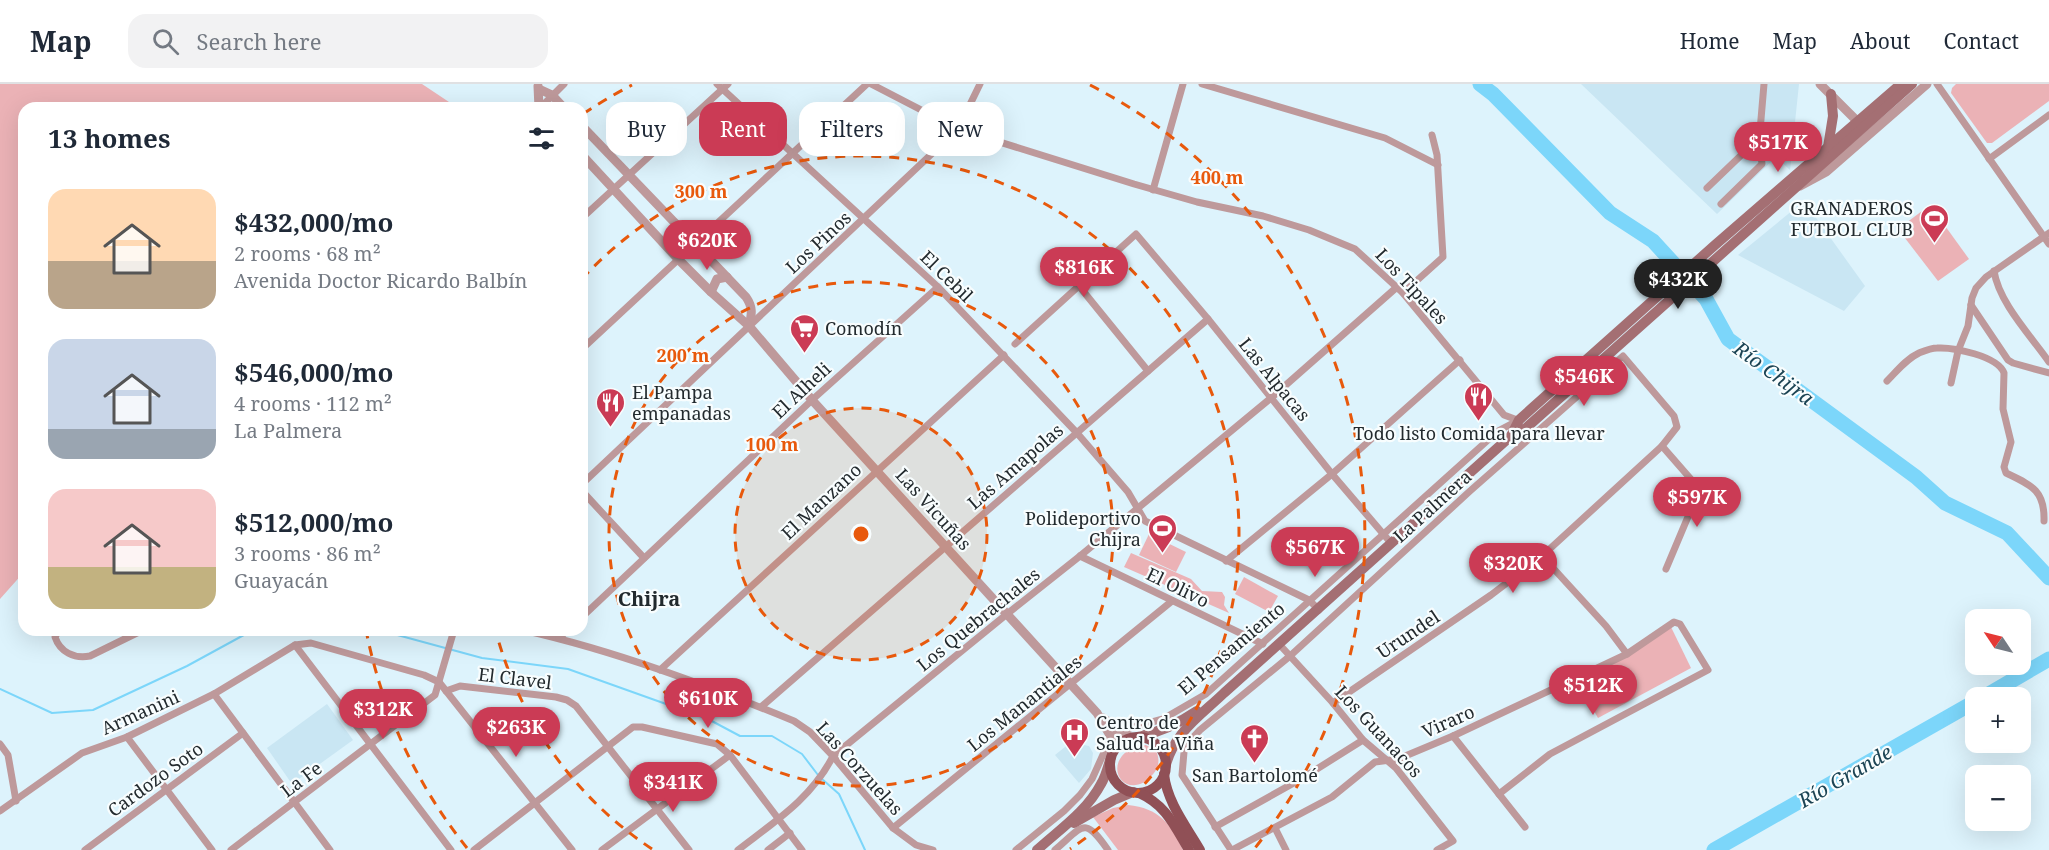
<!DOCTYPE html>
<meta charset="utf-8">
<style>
body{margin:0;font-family:"Noto Serif",serif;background:#f2f2f3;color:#1f2937;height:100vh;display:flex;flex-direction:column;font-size:22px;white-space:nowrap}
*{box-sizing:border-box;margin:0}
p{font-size:20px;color:#747a83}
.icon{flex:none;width:33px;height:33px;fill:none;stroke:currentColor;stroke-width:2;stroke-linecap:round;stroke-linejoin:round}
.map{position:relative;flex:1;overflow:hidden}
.details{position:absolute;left:18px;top:18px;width:570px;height:534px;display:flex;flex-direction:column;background:#fff;border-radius:18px;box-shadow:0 6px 24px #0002}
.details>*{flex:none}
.banner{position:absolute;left:606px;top:18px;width:570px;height:54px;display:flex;gap:12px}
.needle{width:39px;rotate:305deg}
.controls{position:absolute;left:1965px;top:525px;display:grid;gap:12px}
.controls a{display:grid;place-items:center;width:66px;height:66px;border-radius:12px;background:#fff;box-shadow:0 6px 24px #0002;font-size:30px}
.price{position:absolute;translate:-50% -51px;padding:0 14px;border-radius:21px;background:#cb3b55;color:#fff;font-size:20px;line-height:39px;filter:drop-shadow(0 2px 3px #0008)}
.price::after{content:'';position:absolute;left:50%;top:36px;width:18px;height:14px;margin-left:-9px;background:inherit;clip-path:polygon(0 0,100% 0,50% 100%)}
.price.on{background:#222;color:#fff}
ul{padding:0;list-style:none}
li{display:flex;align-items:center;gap:18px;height:150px;padding:0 30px}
li span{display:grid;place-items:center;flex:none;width:168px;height:120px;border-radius:18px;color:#555}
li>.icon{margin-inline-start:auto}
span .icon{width:72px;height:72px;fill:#fffc;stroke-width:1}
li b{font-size:26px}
h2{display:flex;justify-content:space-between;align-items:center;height:72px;padding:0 30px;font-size:26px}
.pill{padding:0 21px;border-radius:18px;background:#fff;box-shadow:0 6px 24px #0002;font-size:21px;line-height:54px}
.pill.on{background:#cb3b55;color:#fff}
header{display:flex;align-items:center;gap:36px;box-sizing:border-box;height:84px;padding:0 30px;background:#fff;border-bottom:2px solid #e0e1e3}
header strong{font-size:28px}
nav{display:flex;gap:33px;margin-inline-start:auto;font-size:21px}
.search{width:420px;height:54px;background:#f2f2f3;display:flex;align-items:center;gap:15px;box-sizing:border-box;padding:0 21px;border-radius:18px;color:#747a83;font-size:22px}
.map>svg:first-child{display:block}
</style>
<header>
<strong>Map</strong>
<div class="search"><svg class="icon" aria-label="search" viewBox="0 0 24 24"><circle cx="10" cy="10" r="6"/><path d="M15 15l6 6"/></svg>Search here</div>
<nav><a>Home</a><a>Map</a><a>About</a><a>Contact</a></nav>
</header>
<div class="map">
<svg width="2049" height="766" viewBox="0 0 2049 766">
<rect width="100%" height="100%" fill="#ddf3fc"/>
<g fill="#c9e6f3">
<polygon points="1581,0 1799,0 1790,86 1776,73 1717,130"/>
<polygon points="1804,117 1865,202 1844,227 1738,171"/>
<polygon points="327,620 353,656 292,700 267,664"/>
<polygon points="1075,650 1084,661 1089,662 1093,669 1091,685 1079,699 1055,671 1070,659 1068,656"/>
</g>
<g fill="#ebb2b6">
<polygon points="0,0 422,0 449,18 443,24 24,24 24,488 0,515"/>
<polygon points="1956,0 2049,0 2049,17 1992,59 1987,59 1951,9 1952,4"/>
<polygon points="1930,121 1969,175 1938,197 1898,145"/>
<polygon points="1149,450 1186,468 1176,488 1139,471"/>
<polygon points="1131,469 1191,495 1202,507 1222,508 1225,513 1224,521 1229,529 1124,483"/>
<polygon points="1244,493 1278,512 1269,528 1235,510"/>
<polygon points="1671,543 1691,584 1598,634 1575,594"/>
<path d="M1139,661H1146L1156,667C1160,675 1159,683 1154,689C1127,723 1095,677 1139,661Z"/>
<path d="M1128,721C1159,724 1171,740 1183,766H1118L1093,733L1113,724Z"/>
</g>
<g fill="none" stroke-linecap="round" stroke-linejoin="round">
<g stroke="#7cd6fa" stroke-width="2">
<polyline points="379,546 482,574 568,585 708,635 740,652 772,652 802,670 818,691"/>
<polyline points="0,605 52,629 93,626 187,582 253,546"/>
<polyline points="822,695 839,710 865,766"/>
</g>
<g stroke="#7cd6fa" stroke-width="15">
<polyline points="1480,0 1493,10 1610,129 1653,157 1706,215 1728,255 1916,393 1945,419 2007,449 2049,494"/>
<polyline points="1982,614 2049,575"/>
<polyline points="1714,766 1976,617"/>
</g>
<g stroke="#be999b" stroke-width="7">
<polyline points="717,0 938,203 1077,349 1128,408 1145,437 1309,516 1319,526"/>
<polyline points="871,0 958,45 1134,100 1197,118 1263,132 1309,146 1355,165 1403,209 1504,331 1520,337"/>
<polyline points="1202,0 1385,54 1438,81"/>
<polyline points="1937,0 2049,160"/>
<polyline points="540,24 564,0"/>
<polyline points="1989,75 2049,31"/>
<polyline points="1707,104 1757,56 1760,47 1764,0"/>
<polyline points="1153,106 1183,0"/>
<polyline points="1721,120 1762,80 1761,71 1751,62"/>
<polyline points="582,134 728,0"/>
<path d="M1994,187C1999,219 2031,252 2049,278"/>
<polyline points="1079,202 1148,287"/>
<polyline points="1403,209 1443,173 1437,71 1432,51"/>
<polyline points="1971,221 2008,276 2013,279 2049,289"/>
<polyline points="1015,260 1136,150 1208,235 1332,390 1391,459"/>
<polyline points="582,265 867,0"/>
<path d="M1887,297C1897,287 1906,275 1919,269C1924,267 1931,264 1937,264C1953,263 1998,272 2004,289L2003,325L2011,358L2004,383L2006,389C2031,401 2045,406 2044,437"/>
<polyline points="1951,299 1958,267 1968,242 1972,214 1976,204 1986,193 2049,149"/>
<polyline points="582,400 958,45 980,0"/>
<polyline points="582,407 644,474"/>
<polyline points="1080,472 1263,560"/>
<polyline points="1542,472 1606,542 1627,570"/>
<polyline points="1226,477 1332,390 1460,276"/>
<polyline points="582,533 812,316 938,203"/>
<path d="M59,546L55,553C60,568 74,575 90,572L143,546"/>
<path d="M523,546C616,567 706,601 794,637L810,648L833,672L893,744L916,761L933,766"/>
<polyline points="559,554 568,546"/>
<polyline points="1279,560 1333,619 1363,656 1396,684 1453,757 1437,766"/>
<polyline points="295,561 451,766"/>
<polyline points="660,586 1004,271"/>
<polyline points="446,607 460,602 556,613 567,616 576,622 689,766"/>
<polyline points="214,610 330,766"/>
<polyline points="1333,619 1491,511 1542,472 1662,362"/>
<polyline points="761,623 1208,235"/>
<polyline points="1453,652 1525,743"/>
<polyline points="127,653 212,766"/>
<polyline points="0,660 8,671 16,717"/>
<polyline points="0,727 82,669 127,653 214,610 295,561 311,559 424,591 439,598 572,766"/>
<polyline points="1215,743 1301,695 1363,656"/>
<polyline points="893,744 1172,517"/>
<polyline points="1275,744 1286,766"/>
<polyline points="85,766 243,649"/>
<polyline points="231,766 435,611 454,546"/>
<polyline points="474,766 633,643 642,643 717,660 730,671 802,766"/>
<polyline points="602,766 730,671"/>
<path d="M738,766C774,738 812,714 833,672L1007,530L1080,472L1271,314L1397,203"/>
<polyline points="768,766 790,749"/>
<polyline points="1016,766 1064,727 1080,711 1092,695 1111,653 1119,647 1163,635 1206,610 1498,347 1517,337"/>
<path d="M1055,766C1084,741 1084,732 1108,766"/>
<polyline points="1231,766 1182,691 1184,668 1187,660 1200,646 1290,572 1470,407 1623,272 1674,332 1677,343 1662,362 1696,401 1698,409 1666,485"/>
<polyline points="1232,766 1332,713 1375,678 1398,675 1453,652 1627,570 1674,538 1680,540 1708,586 1550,670 1499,710"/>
</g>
<g stroke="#be999b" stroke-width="9">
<polyline points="1820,0 1861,41"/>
<polyline points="538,2 539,24"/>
<polyline points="539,5 552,11 564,24"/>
<path d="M582,42L746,213C753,223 752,230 749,242"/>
<polyline points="582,71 678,175 711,208 749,242 812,316 1097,629 1111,653 1115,664"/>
<polyline points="1800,102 1826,88 1927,0"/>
<polyline points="711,208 717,195 727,193"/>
<polyline points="1103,634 1131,654"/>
</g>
<g stroke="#a46f73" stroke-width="10">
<polyline points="1828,63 1833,32 1831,10"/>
<polyline points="1512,350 1519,336 1530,326 1715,161 1901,0"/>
<path d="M1138,653C1160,648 1178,640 1197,627"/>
<path d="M1165,684C1174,648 1199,633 1224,609L1512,351L1526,344L1912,0"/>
<polyline points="1074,739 1114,716 1133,708"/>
<path d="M1037,766C1059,746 1087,727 1101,700C1106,692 1108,682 1111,673"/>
</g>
<g stroke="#905056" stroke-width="10">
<circle cx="1138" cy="681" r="28"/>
<path d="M1164,690C1167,718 1186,742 1200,766"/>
<path d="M1139,709C1166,721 1174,741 1189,766"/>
</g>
</g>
<circle cx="861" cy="450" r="126" fill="#e8590c" fill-opacity=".12"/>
<g fill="none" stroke="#e8590c" stroke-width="3" stroke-dasharray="10 8">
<circle cx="861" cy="450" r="126"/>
<circle cx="861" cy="450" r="252"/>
<path d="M652 765A378 378 0 0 1 496 548M582 195A378 378 0 1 1 1070 765"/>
<path d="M467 764A504 504 0 0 1 366 546M583 30A504 504 0 0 1 632 1M1090 1A504 504 0 0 1 1255 764"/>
</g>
<defs>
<symbol id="stadium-pin" viewBox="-11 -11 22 30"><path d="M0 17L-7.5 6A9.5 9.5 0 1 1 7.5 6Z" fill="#cb3b55" stroke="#f8fdfe"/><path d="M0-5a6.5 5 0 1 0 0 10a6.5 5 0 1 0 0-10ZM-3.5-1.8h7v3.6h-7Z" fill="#fff"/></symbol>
<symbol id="supermarket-pin" viewBox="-11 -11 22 30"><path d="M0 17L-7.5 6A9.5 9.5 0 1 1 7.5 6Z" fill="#cb3b55" stroke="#f8fdfe"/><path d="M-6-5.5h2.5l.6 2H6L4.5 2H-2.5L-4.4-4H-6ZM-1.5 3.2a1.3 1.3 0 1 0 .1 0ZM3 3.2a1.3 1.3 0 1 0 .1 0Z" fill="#fff"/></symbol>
<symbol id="restaurant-pin" viewBox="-11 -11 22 30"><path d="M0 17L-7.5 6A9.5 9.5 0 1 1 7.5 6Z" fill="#cb3b55" stroke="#f8fdfe"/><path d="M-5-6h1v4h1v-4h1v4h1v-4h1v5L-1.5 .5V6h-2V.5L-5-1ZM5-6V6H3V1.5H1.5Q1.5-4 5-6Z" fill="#fff"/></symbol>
<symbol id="hospital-pin" viewBox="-11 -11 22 30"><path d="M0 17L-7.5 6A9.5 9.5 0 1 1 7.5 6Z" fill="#cb3b55" stroke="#f8fdfe"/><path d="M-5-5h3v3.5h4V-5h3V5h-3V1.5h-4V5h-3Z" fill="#fff"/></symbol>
<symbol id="church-pin" viewBox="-11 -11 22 30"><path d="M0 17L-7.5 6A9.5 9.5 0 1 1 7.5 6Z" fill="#cb3b55" stroke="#f8fdfe"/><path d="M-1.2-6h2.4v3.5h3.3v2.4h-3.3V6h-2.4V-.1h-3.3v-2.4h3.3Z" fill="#fff"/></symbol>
</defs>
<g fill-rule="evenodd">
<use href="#stadium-pin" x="1918" y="118" width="33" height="45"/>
<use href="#supermarket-pin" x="788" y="228" width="33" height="45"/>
<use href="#restaurant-pin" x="1462" y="296" width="33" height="45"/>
<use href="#restaurant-pin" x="594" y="302" width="33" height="45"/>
<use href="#stadium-pin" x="1146" y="428" width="33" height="45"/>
<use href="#hospital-pin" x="1058" y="632" width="33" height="45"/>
<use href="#church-pin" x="1238" y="638" width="33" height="45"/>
</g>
<g text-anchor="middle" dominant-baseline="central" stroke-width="4.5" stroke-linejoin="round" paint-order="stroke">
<g font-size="18" fill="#222a2e" stroke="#f8fdfe" text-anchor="start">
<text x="1913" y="124" text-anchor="end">GRANADEROS<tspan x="1913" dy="21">FUTBOL CLUB</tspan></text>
<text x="825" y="244">Comodín</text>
<text x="632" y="308">El Pampa<tspan x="632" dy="21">empanadas</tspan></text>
<text x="1479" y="349" text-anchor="middle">Todo listo Comida para llevar</text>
<text x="1141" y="434" text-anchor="end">Polideportivo<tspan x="1141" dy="21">Chijra</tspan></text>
<text x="1096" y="638">Centro de<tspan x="1096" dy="21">Salud La Viña</tspan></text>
<text x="1255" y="691" text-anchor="middle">San Bartolomé</text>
</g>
<g font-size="18" fill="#222a2e" stroke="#f8fdfe">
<text transform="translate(818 158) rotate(-43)">Los Pinos</text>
<text transform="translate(947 192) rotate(44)">El Cebil</text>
<text transform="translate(1412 202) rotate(47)">Los Tipales</text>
<text transform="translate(1275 295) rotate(51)">Las Alpacas</text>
<text transform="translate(801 306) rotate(-43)">El Alheli</text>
<text transform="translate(1015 382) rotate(-41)">Las Amapolas</text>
<text transform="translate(821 417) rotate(-43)">El Manzano</text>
<text transform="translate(1432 422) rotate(-42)">La Palmera</text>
<text transform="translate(934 425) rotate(48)">Las Vicuñas</text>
<text transform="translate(1178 503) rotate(26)">El Olivo</text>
<text transform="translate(978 535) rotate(-39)">Los Quebrachales</text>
<text transform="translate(1408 550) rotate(-34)">Urundel</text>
<text transform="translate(1231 564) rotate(-40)">El Pensamiento</text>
<text transform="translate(515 594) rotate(7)">El Clavel</text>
<text transform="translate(1024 619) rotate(-39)">Los Manantiales</text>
<text transform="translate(140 628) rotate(-24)">Armanini</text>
<text transform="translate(1448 637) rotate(-24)">Viraro</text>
<text transform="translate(1379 647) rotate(47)">Los Guanacos</text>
<text transform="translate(860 684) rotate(48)">Las Corzuelas</text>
<text transform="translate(155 695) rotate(-36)">Cardozo Soto</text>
<text transform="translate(301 695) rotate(-37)">La Fe</text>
</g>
<g font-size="20" font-style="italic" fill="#1c4454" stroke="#f8fdfe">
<text transform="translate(1774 289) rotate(36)">Río Chijra</text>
<text transform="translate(1845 692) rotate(-30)">Río Grande</text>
</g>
<g font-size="20" font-weight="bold" fill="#222a2e" stroke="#f8fdfe">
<text x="649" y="514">Chijra</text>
</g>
</g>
<circle cx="861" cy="450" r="9" fill="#e8590c" stroke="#f8fdfe" stroke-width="3"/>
<g font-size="18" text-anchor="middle" font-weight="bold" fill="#e8590c" stroke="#f8fdfe" stroke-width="4.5" stroke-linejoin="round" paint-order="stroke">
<text x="1217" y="100">400 m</text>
<text x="701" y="114">300 m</text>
<text x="683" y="278">200 m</text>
<text x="772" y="367">100 m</text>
</g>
</svg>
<div class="controls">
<a><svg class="needle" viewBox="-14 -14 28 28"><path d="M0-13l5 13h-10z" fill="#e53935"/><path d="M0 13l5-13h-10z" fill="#747a83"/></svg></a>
<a>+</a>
<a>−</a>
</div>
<b class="price" style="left:1778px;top:89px">$517K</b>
<b class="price" style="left:707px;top:187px">$620K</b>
<b class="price" style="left:1084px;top:214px">$816K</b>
<b class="price on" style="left:1678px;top:226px">$432K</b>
<b class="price" style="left:1584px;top:323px">$546K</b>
<b class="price" style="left:1697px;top:444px">$597K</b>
<b class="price" style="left:1315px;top:494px">$567K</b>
<b class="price" style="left:1513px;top:510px">$320K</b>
<b class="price" style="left:1593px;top:632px">$512K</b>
<b class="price" style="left:708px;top:645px">$610K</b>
<b class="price" style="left:383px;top:656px">$312K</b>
<b class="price" style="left:516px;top:674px">$263K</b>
<b class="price" style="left:673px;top:729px">$341K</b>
<div class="banner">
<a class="pill">Buy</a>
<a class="pill on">Rent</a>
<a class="pill">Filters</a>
<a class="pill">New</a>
</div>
<section class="details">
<h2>13 homes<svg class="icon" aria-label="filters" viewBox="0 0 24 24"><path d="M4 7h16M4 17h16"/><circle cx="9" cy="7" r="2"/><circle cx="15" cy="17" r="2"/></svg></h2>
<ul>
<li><span style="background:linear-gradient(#ffd9b3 60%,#b9a48a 0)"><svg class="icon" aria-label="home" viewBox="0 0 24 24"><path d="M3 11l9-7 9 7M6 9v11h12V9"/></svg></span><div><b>$432,000/mo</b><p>2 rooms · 68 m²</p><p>Avenida Doctor Ricardo Balbín</p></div></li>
<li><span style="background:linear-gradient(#c9d6e8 75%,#9aa5b1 0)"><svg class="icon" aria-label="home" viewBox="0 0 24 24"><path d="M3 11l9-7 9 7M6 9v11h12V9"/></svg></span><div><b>$546,000/mo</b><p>4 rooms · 112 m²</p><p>La Palmera</p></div></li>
<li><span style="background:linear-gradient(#f6c9c9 65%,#c2b280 0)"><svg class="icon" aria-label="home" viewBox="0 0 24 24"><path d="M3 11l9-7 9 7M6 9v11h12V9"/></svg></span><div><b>$512,000/mo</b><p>3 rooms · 86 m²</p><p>Guayacán</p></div></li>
</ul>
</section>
</div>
